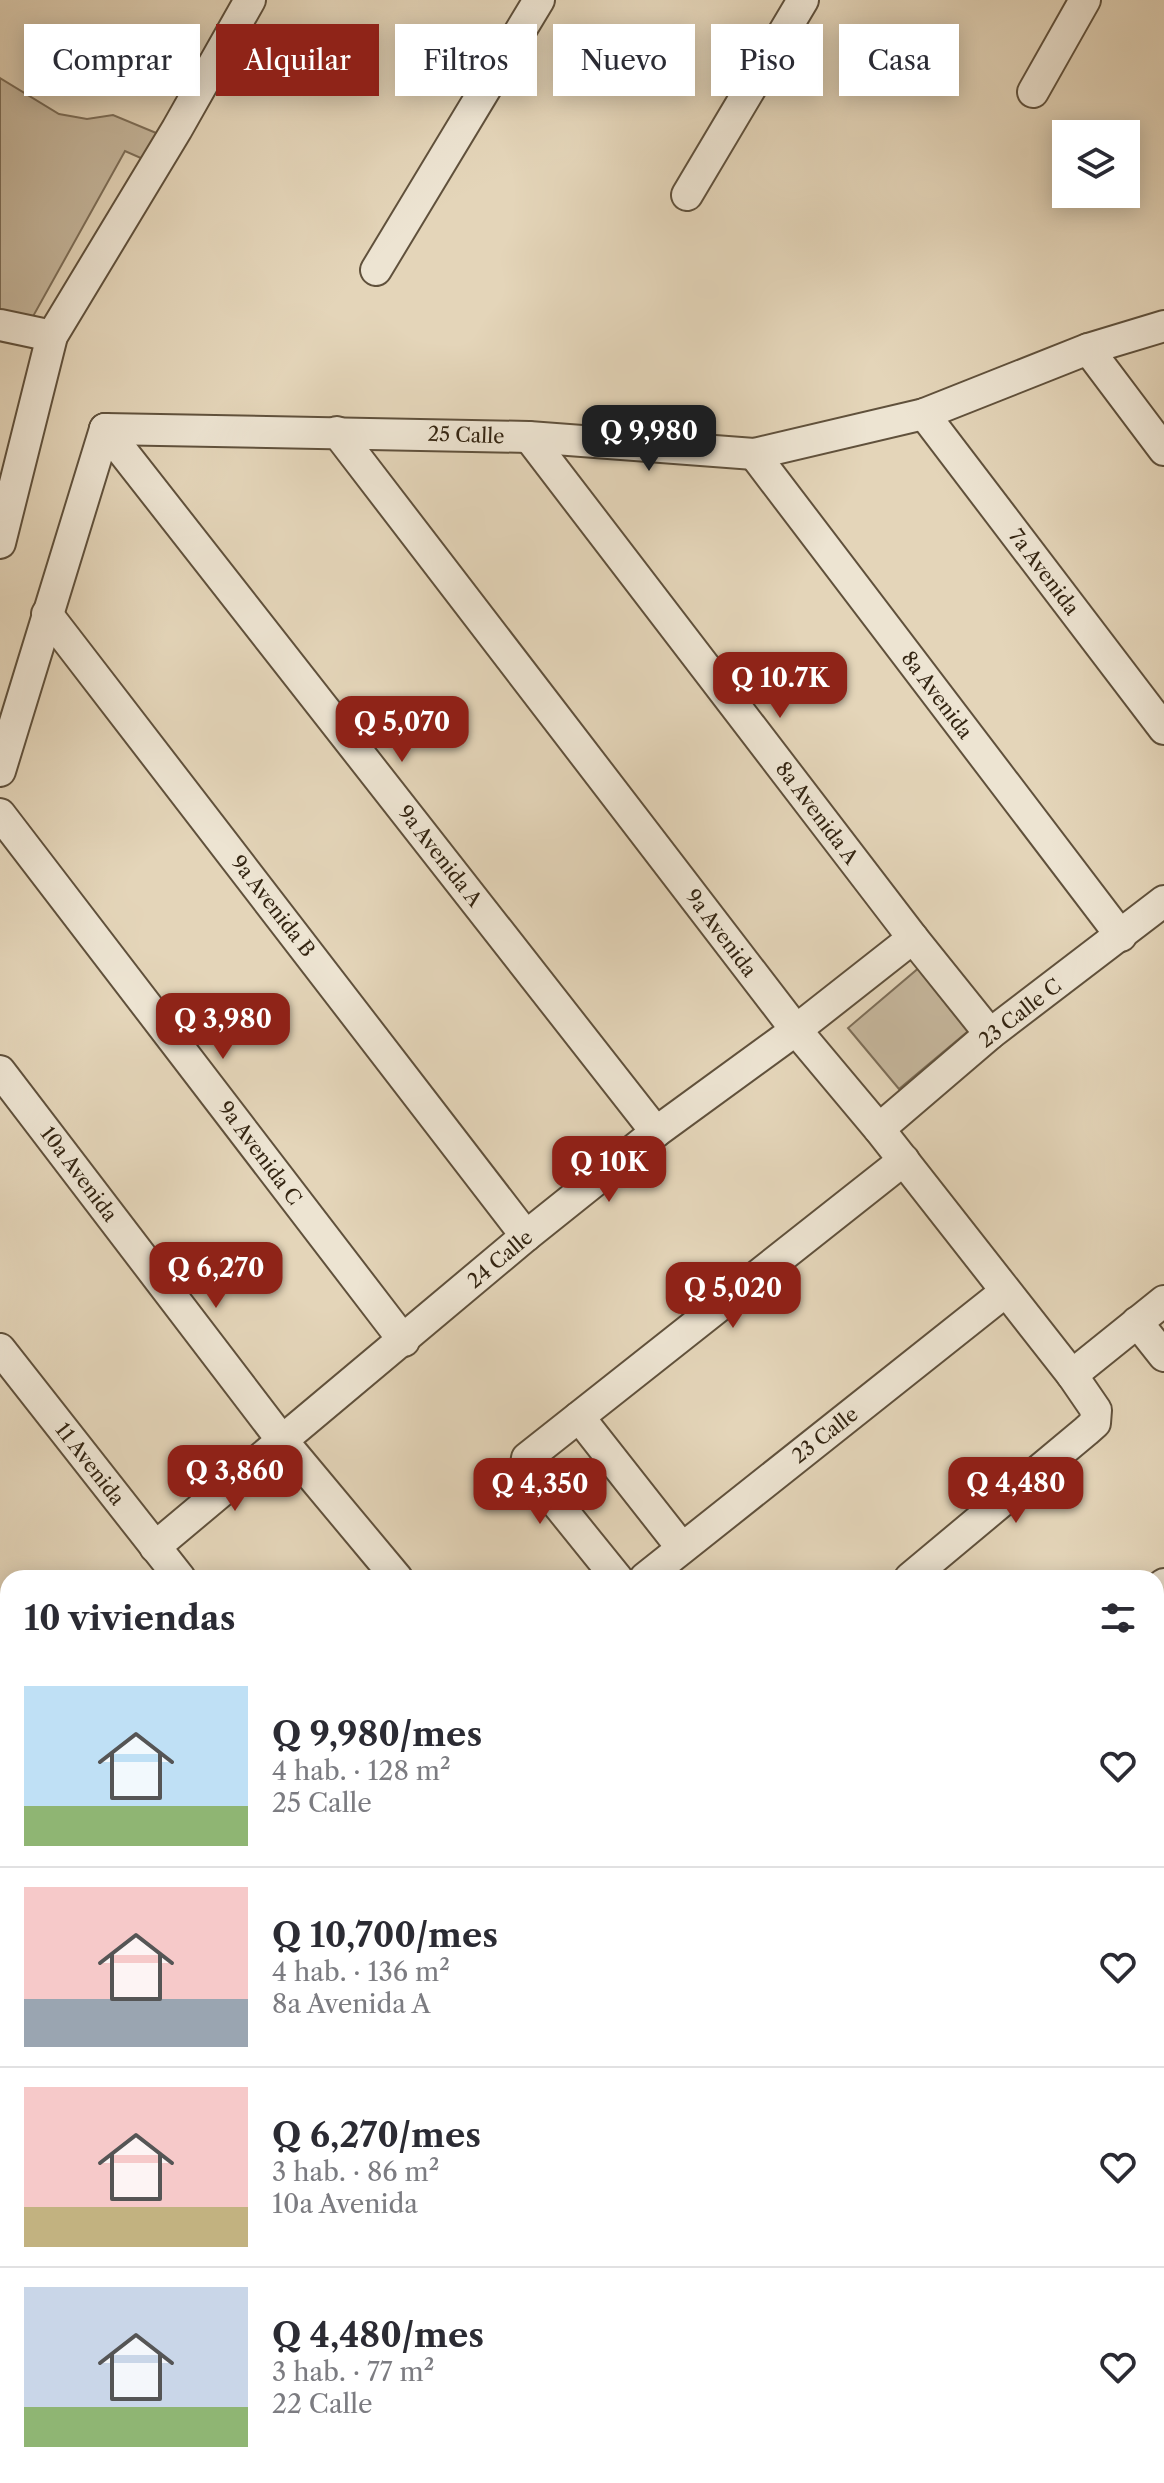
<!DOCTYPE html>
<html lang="es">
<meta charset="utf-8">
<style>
body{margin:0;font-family:"Libre Caslon Text",serif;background:#f7f7f7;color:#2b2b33;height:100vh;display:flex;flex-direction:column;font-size:30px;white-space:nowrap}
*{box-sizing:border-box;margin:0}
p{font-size:26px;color:#7c7c81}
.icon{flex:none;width:44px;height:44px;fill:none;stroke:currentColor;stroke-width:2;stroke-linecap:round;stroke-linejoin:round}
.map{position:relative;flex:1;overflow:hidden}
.panel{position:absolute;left:0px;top:1570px;width:1164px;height:914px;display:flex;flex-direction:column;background:#fff;border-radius:24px 24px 0 0;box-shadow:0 4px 20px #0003}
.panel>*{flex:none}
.top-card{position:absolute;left:24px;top:24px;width:1116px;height:72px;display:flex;gap:16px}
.fabs{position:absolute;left:1052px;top:120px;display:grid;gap:16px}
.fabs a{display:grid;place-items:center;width:88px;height:88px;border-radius:0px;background:#fff;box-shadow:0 4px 20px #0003;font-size:40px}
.price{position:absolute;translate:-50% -68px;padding:0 18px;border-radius:16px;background:#8f2418;color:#fff;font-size:26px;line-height:52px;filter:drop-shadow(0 2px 4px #0008)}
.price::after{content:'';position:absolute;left:50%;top:48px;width:24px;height:18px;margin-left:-12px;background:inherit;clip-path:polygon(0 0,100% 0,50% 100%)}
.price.active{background:#222;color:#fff}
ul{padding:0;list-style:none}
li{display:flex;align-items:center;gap:24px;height:200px;padding:0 24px}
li+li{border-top:2px solid #e1e1e2}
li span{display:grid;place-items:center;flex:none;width:224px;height:160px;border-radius:0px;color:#555}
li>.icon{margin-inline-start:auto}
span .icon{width:96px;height:96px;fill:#fffc;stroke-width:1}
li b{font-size:34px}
h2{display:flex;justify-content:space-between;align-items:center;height:96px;padding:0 24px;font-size:34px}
.pill{padding:0 28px;border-radius:0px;background:#fff;box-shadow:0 4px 20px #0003;font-size:28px;line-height:72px}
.pill.active{background:#8f2418;color:#fff}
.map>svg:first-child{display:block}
</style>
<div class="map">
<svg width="1164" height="2483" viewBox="0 0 1164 2483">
<rect width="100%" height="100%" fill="#e4d5b9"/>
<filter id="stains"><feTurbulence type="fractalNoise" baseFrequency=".0025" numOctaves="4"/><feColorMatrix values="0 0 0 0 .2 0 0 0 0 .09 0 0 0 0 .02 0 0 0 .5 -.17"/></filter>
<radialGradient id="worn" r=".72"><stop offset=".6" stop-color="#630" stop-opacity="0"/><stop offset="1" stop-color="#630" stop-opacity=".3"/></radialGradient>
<g fill="#c6b79d" stroke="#7d6e58" stroke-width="2">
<polygon points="0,78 59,114 87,119 113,115 161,135 143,159 125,151 31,320 0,314"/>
<polygon points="927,961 979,1022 899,1089 848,1028"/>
</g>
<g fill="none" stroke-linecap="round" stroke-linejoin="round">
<defs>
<g id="street">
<polyline points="1033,92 1085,0"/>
<polyline points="687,195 803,0"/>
<polyline points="376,270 539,0"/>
<polyline points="0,325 52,336"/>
<polyline points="1088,349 1164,450"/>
<polyline points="924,414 1164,729"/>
<polyline points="105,429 529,437 754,454 924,414 1088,349 1164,326"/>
<polyline points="105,429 656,1132"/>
<polyline points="337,432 796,1030 879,1129 1072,1375 1096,1410 1095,1423 1086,1431 910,1578"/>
<polyline points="529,437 913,938 990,1034"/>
<polyline points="754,454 1121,936"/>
<polyline points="0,543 52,336 177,129 250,0"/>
<polyline points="47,614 526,1236"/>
<polyline points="0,771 105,429"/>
<polyline points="0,814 404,1341"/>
<polyline points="0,1071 281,1439 397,1578"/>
<polyline points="879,1129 990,1034 1164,901"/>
<polyline points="1137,1322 1164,1356"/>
<polyline points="0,1349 180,1578"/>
<polyline points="1072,1375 1164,1301"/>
<polyline points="579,1417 682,1548"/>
<polyline points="155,1547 526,1236 656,1132 796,1030 913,938"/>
<polyline points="617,1578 529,1469 526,1464 527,1458 904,1160"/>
<polyline points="645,1578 1005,1292"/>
<polyline points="1156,1590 1164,1584"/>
<polyline points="0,1617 8,1628"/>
<polyline points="1156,1749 1164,1760"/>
<polyline points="1156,1795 1164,1789"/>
<polyline points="0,1880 8,1890"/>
<polyline points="1156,1997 1164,1991"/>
<polyline points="0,2141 8,2151"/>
<polyline points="1156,2224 1164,2218"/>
<polyline points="0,2380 8,2390"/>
<polyline points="1156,2447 1164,2441"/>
<polyline points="475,2476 481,2483"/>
<polyline points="671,2476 676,2483"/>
<polyline points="345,2483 354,2476"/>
<polyline points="591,2483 600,2476"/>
<polyline points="833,2483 842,2476"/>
<polyline points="1109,2483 1118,2476"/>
</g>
</defs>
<use href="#street" stroke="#60513c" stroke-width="34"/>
<use href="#street" stroke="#ede4d2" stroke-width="30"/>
</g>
<g text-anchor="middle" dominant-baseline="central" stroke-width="7" stroke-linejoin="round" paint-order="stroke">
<g font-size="20" fill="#342512" stroke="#ede4d2">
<text transform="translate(466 435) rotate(2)">25 Calle</text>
<text transform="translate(1044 572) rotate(53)">7a Avenida</text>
<text transform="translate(937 695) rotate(53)">8a Avenida</text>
<text transform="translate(817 813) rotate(53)">8a Avenida A</text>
<text transform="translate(440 856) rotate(52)">9a Avenida A</text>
<text transform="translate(273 906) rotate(52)">9a Avenida B</text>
<text transform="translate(721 933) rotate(53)">9a Avenida</text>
<text transform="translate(1020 1013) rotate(-38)">23 Calle C</text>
<text transform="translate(260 1153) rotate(53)">9a Avenida C</text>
<text transform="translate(79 1174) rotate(53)">10a Avenida</text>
<text transform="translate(500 1259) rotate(-40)">24 Calle</text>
<text transform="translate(825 1435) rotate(-38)">23 Calle</text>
<text transform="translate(90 1464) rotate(52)">11 Avenida</text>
</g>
</g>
<rect width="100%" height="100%" filter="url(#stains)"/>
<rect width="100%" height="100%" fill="url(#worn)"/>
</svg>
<div class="fabs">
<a><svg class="icon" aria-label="layers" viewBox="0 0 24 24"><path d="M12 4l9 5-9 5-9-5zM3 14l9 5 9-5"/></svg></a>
</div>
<b class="price active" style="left:649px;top:473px">Q 9,980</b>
<b class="price" style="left:780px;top:720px">Q 10.7K</b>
<b class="price" style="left:402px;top:764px">Q 5,070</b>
<b class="price" style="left:223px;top:1061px">Q 3,980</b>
<b class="price" style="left:609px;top:1204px">Q 10K</b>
<b class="price" style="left:216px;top:1310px">Q 6,270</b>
<b class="price" style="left:733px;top:1330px">Q 5,020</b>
<b class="price" style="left:235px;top:1513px">Q 3,860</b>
<b class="price" style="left:1016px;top:1525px">Q 4,480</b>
<b class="price" style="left:540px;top:1526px">Q 4,350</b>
<div class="top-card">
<a class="pill">Comprar</a>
<a class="pill active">Alquilar</a>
<a class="pill">Filtros</a>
<a class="pill">Nuevo</a>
<a class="pill">Piso</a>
<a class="pill">Casa</a>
</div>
<section class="panel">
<h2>10 viviendas<svg class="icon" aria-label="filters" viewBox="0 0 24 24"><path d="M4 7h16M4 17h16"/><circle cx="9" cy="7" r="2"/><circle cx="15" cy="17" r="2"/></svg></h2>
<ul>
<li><span style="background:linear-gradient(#bfe0f5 75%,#8fb573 0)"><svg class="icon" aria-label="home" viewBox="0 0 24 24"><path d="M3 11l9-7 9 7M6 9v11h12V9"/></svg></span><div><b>Q 9,980/mes</b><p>4 hab. · 128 m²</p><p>25 Calle</p></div><svg class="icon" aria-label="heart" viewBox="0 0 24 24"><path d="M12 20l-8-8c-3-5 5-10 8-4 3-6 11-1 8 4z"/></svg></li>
<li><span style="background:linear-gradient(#f6c9c9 70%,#9aa5b1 0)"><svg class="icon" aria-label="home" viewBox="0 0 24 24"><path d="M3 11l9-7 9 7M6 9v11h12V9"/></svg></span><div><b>Q 10,700/mes</b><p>4 hab. · 136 m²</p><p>8a Avenida A</p></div><svg class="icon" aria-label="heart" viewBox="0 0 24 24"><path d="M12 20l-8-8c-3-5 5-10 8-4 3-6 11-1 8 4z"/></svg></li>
<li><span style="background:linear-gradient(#f6c9c9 75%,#c2b280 0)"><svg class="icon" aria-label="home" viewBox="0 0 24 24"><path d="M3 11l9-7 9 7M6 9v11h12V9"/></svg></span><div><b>Q 6,270/mes</b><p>3 hab. · 86 m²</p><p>10a Avenida</p></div><svg class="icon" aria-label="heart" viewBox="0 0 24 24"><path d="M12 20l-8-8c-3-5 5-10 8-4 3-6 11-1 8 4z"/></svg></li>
<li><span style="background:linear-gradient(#c9d6e8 75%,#8fb573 0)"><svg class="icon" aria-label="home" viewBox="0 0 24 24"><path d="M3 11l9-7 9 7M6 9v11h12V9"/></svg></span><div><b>Q 4,480/mes</b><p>3 hab. · 77 m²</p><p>22 Calle</p></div><svg class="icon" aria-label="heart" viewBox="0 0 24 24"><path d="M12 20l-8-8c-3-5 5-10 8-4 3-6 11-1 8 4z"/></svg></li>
</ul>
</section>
</div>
